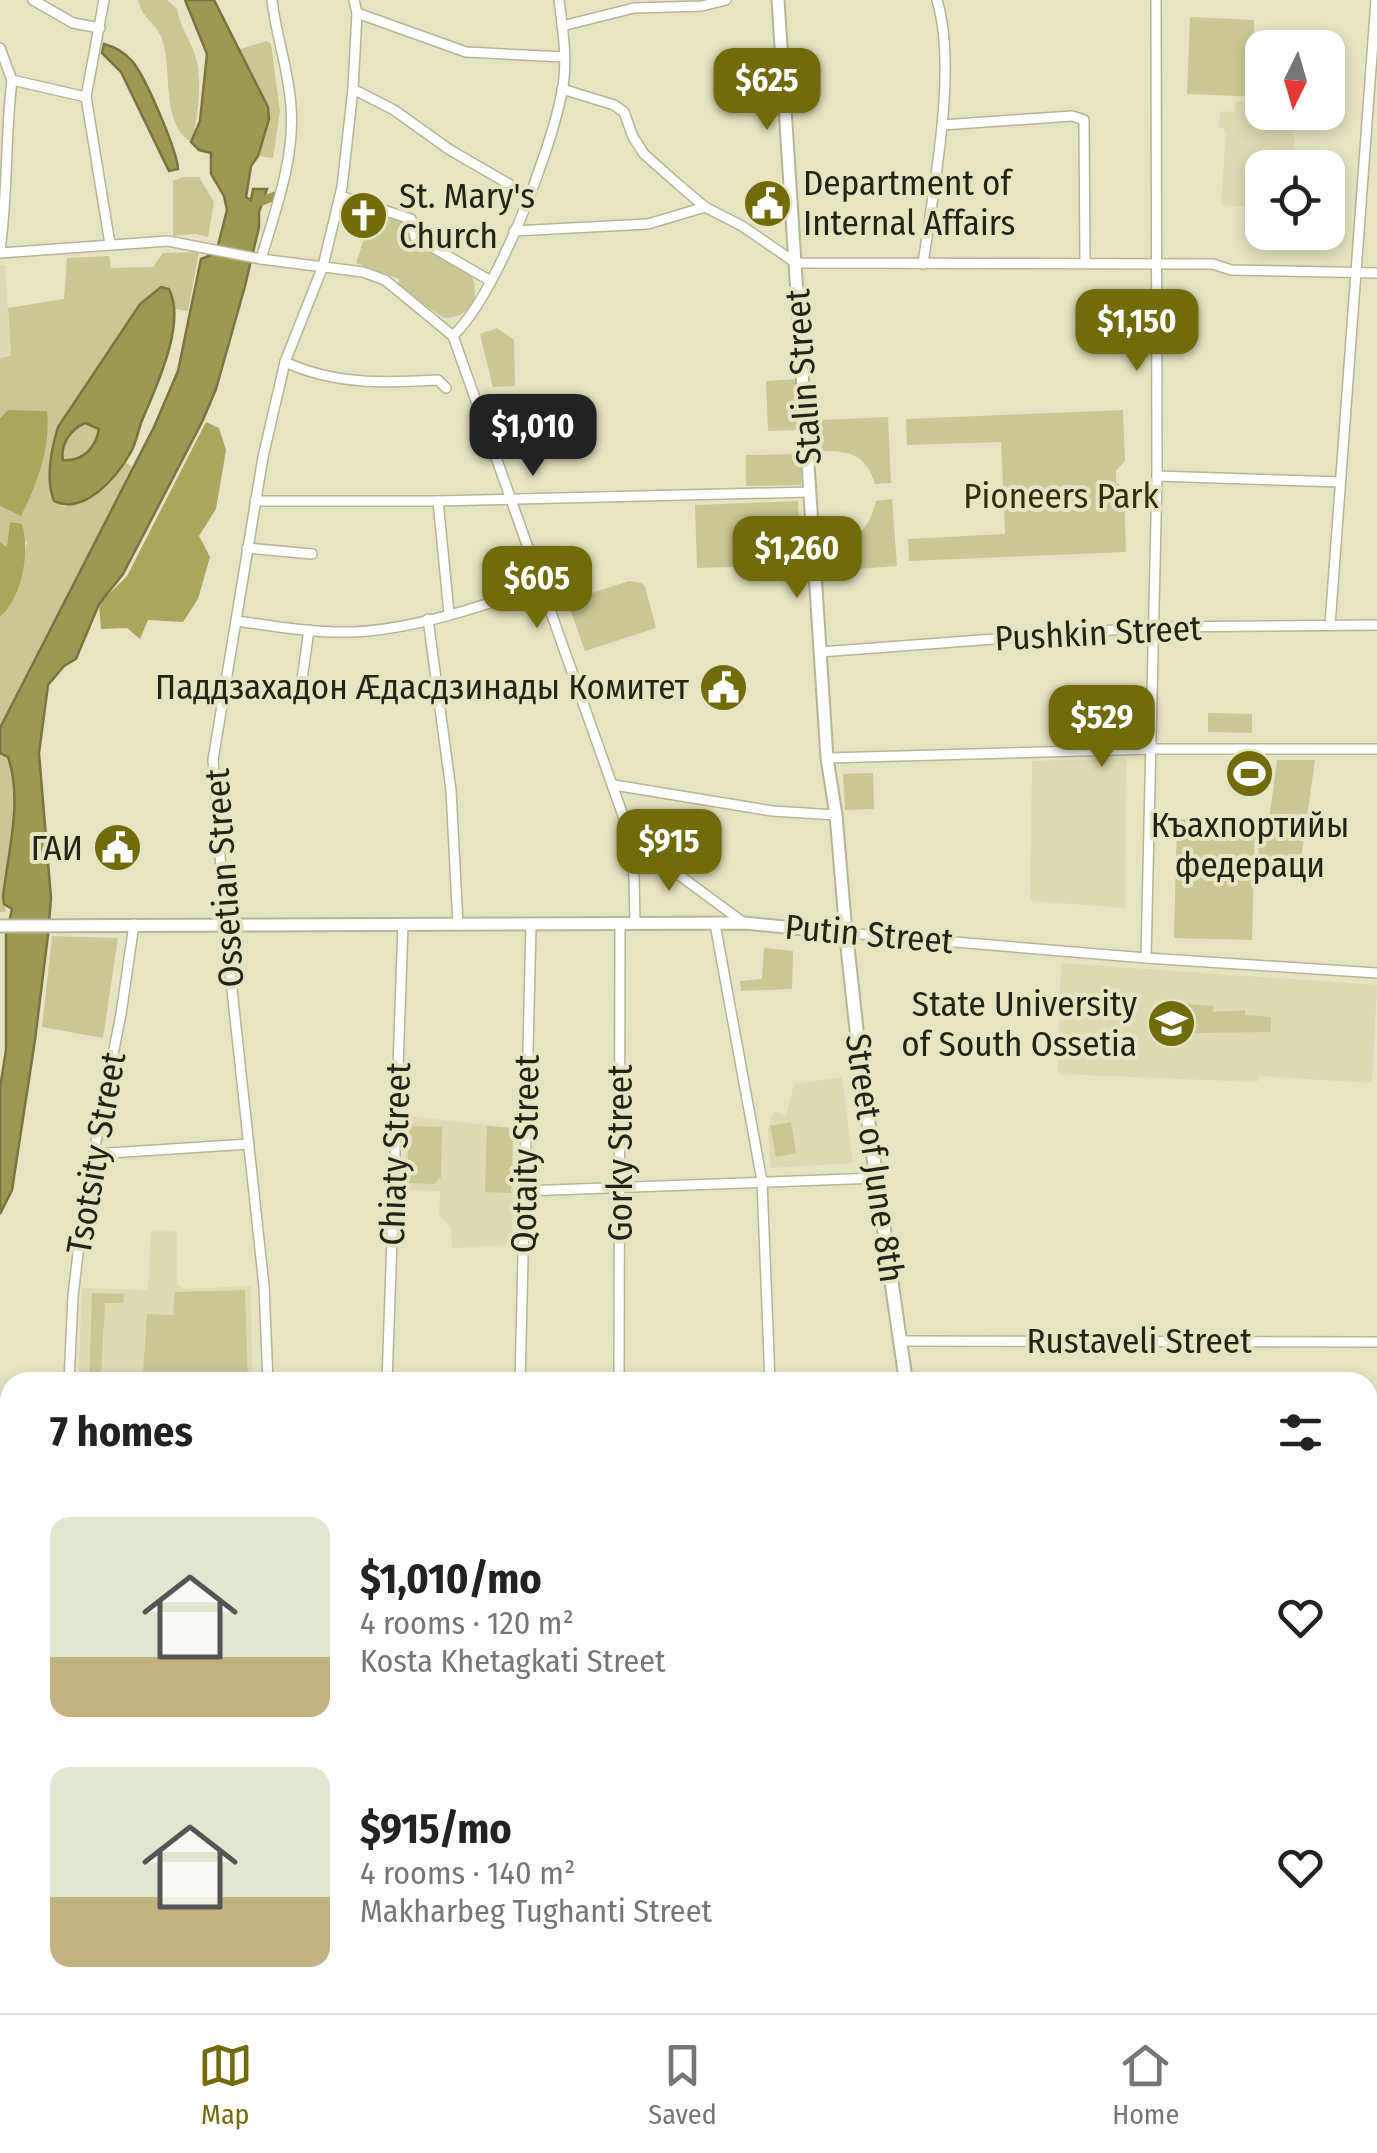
<!DOCTYPE html>
<meta charset="utf-8">
<style>
body{margin:0;font-family:"Fira Sans Condensed",sans-serif;background:#f2f2f2;color:#222;height:100vh;display:flex;flex-direction:column;font-size:38px;white-space:nowrap}
*{box-sizing:border-box;margin:0}
p{font-size:32px;color:#767676}
.icon{flex:none;width:55px;height:55px;fill:none;stroke:currentColor;stroke-width:2;stroke-linecap:round;stroke-linejoin:round}
.map{position:relative;flex:1;overflow:hidden}
.sheet{position:absolute;left:0px;top:1372px;width:1378px;height:642px;display:flex;flex-direction:column;background:#fff;border-radius:30px 30px 0 0;box-shadow:0 5px 15px #0003}
.sheet>*{flex:none}
.needle{width:65px;rotate:185deg}
.tools{position:absolute;left:1245px;top:30px;display:grid;gap:20px}
.tools a{display:grid;place-items:center;width:100px;height:100px;border-radius:20px;background:#fff;box-shadow:0 5px 15px #0003;font-size:50px}
.price{position:absolute;translate:-50% -85px;padding:0 22px;border-radius:20px;background:#716c09;color:#fff;font-size:32px;line-height:65px;filter:drop-shadow(0 2px 5px #0008)}
.price::after{content:'';position:absolute;left:50%;top:60px;width:30px;height:22px;margin-left:-15px;background:inherit;clip-path:polygon(0 0,100% 0,50% 100%)}
.price.current{background:#222;color:#fff}
ul{padding:0;list-style:none}
li{display:flex;align-items:center;gap:30px;height:250px;padding:0 50px}
li span{display:grid;place-items:center;flex:none;width:280px;height:200px;border-radius:20px;color:#555}
li>.icon{margin-inline-start:auto}
span .icon{width:120px;height:120px;fill:#fffc;stroke-width:1}
li b{font-size:42px}
h2{display:flex;justify-content:space-between;align-items:center;height:120px;padding:0 50px;font-size:42px}
.tab-bar{display:flex;justify-content:space-around;align-items:center;height:140px;border-top:2px solid #e0e0e0;background:#fff;font-size:28px;color:#767676}
.tab-bar a{display:grid;justify-items:center;gap:5px}
.tab-bar .current{color:#716c09}
.map>svg:first-child{display:block}
</style>
<div class="map">
<svg width="1377" height="2013" viewBox="0 0 1377 2013">
<rect width="100%" height="100%" fill="#e6e5c3"/>
<g fill="#dcdbb2">
<polygon points="1236,101 1262,103 1262,112 1294,113 1294,167 1262,168 1262,208 1221,205 1226,131 1218,126 1221,111 1234,112"/>
<polygon points="0,265 5,265 11,356 0,358"/>
<polygon points="1126,758 1125,908 1030,901 1032,761"/>
<polygon points="1061,963 1377,985 1372,1083 1260,1076 1257,1082 1058,1074"/>
<polygon points="842,1077 853,1163 771,1168 768,1128 774,1112 786,1115 794,1084"/>
<polygon points="407,1116 514,1128 512,1245 452,1248 451,1227 439,1215 440,1191 404,1190"/>
<polygon points="151,1230 177,1231 177,1284 183,1289 251,1286 252,1382 78,1382 82,1288 148,1290"/>
</g>
<g fill="#c9c894">
<path d="M138,0H167L177,9C180,28 193,43 197,62C202,86 198,119 191,142C160,123 173,69 162,39C156,22 144,22 138,0Z"/>
<polygon points="1190,17 1254,20 1254,34 1289,35 1289,47 1262,48 1261,97 1187,94"/>
<polygon points="267,41 271,44 280,111 273,158 258,156 269,114 237,50"/>
<polygon points="183,177 199,177 214,202 208,237 196,234 173,236 173,181"/>
<path d="M378,211L409,221L411,240L470,273C482,296 471,318 444,318L399,287V279L356,263L368,227L373,228Z"/>
<path d="M199,252L188,311L175,309L170,289L162,287L140,304L58,427C51,449 46,480 54,502L65,507L95,494L123,461L133,467L0,728V617C20,599 22,566 27,541L7,548L0,542V506L20,515L47,411L8,410L0,418V358L11,356L8,308L64,299L67,258L109,256L111,268L153,267L163,253Z"/>
<polygon points="497,328 514,340 515,386 493,387 480,334"/>
<polygon points="797,379 800,430 768,431 766,381"/>
<polygon points="1123,410 1125,461 1116,471 1116,482 1124,488 1126,552 909,561 908,539 1005,534 1001,442 907,445 906,419"/>
<path d="M888,417L891,483L875,484C866,455 851,451 822,451L820,420Z"/>
<path d="M85,423L94,424L99,429C96,447 83,463 63,460C60,444 71,429 85,423Z"/>
<polygon points="801,454 801,485 746,486 746,455"/>
<path d="M892,499L897,566L829,571L827,539C860,536 867,534 876,501Z"/>
<polygon points="798,501 801,565 697,568 695,505"/>
<polygon points="629,581 642,583 645,587 656,628 585,651 567,601"/>
<polygon points="1208,713 1252,714 1252,733 1208,732"/>
<path d="M0,753L8,757C23,800 8,852 3,896L6,912H0Z"/>
<polygon points="1277,760 1315,760 1299,874 1258,871 1259,822 1269,822"/>
<polygon points="873,773 874,809 845,810 843,774"/>
<polygon points="1177,819 1255,821 1252,940 1174,938"/>
<polygon points="52,936 118,938 103,1038 42,1027"/>
<polygon points="764,948 793,951 792,989 741,991 740,981 762,979"/>
<polygon points="1188,1004 1213,1006 1213,1012 1245,1010 1245,1015 1271,1017 1271,1032 1187,1033"/>
<polygon points="791,1122 796,1153 776,1157 770,1126"/>
<polygon points="409,1126 442,1127 441,1177 434,1184 407,1183"/>
<polygon points="487,1126 513,1128 511,1193 485,1192"/>
<polygon points="245,1290 248,1382 163,1382 162,1373 143,1372 147,1314 173,1315 175,1292"/>
<polygon points="92,1293 124,1294 123,1303 105,1303 101,1376 121,1378 120,1382 89,1382"/>
</g>
<g fill="#a9a65e">
<path d="M8,410L47,411C51,447 37,484 21,516L0,506V418Z"/>
<polygon points="206,422 219,428 226,450 216,509 199,536 210,557 198,599 183,622 148,620 140,639 127,628 101,629 99,604 127,576"/>
<path d="M10,522L22,524C30,551 23,597 0,617V542L7,547Z"/>
</g>
<g fill="#9c9952" stroke="#787640" stroke-width="2.5" fill-rule="evenodd">
<path d="M185,0H214L268,107L269,119L258,156L251,166L246,197L251,200L253,189H267L259,212V227L245,286L216,389L202,422L123,574L99,604L76,659L64,666L48,685L39,753L51,898L48,935L35,1040L12,1190L0,1214V1088L6,1050V935L12,909L4,904L3,897C8,852 23,800 8,757L0,753V728L154,427L178,371L201,259L216,253L227,210L224,196L211,174V153L199,150L191,142L200,121L207,54Z"/>
<path d="M104,44C115,47 123,51 131,60C144,73 177,150 178,169L169,171L121,72L102,53Z"/>
<path d="M161,287L169,289C187,324 155,389 141,423C138,432 136,443 131,452C117,477 84,516 54,501C45,478 51,450 58,427L140,304ZM85,423L99,429C96,447 83,462 63,460C60,444 71,429 85,423Z"/>
</g>
<g fill="none" stroke-linecap="round" stroke-linejoin="round">
<polyline stroke="#9c9952" stroke-width="9" points="259,202 275,196"/>
<defs>
<g id="minor">
<polyline points="33,0 73,23 100,28"/>
<polyline points="104,0 86,97 110,244"/>
<polyline points="357,13 466,52 564,57"/>
<polyline points="562,26 634,8 702,6 726,0"/>
<polyline points="0,48 12,80 86,97"/>
<polyline points="353,89 394,110 450,150 528,195"/>
<polyline points="562,89 614,105 624,112 633,137 644,154 679,185 705,207 742,226 796,263 1213,264 1231,270 1377,273"/>
<polyline points="942,125 1072,116 1084,120 1085,263"/>
<polyline points="340,196 411,219 415,237 489,280"/>
<polyline points="514,231 648,224 705,207"/>
<path d="M0,250C8,194 5,137 12,80"/>
<polyline points="0,253 168,241 261,259 363,272 385,280 453,336"/>
<path d="M261,259C275,211 295,159 291,107C289,71 276,36 272,0"/>
<path d="M923,264C933,189 958,71 937,0"/>
<polyline points="453,336 627,827 634,876 635,924"/>
<path d="M453,336C497,293 550,154 562,92C568,62 563,30 559,0"/>
<path d="M285,362C335,385 385,383 438,380L446,388"/>
<polyline points="1157,476 1340,482"/>
<polyline points="255,501 438,501 810,492"/>
<polyline points="438,501 449,613"/>
<polyline points="247,548 312,554"/>
<polyline points="428,619 451,790 458,925"/>
<path d="M236,621C274,626 313,633 352,632C412,630 485,606 541,585"/>
<polyline points="1330,625 1376,0"/>
<polyline points="820,652 1154,627 1377,625"/>
<polyline points="302,679 309,630"/>
<polyline points="827,758 1150,749 1377,749"/>
<polyline points="614,785 772,811 836,815"/>
<polyline points="629,829 652,855 744,923"/>
<polyline points="715,924 762,1181 770,1382"/>
<polyline points="846,933 1146,958 1377,973"/>
<polyline points="1146,958 1157,476 1156,0"/>
<polyline points="94,1154 249,1144"/>
<polyline points="524,1191 877,1178"/>
<polyline points="901,1341 1377,1342"/>
<polyline points="69,1382 73,1296 84,1202 121,1014 134,924"/>
<polyline points="268,1382 264,1286 225,925 213,760 263,457 285,362 323,266 342,187 353,89 357,13 354,0"/>
<polyline points="387,1382 403,925"/>
<polyline points="520,1382 531,925"/>
<polyline points="619,1382 620,924"/>
<polyline points="1368,1445 1377,1445"/>
<polyline points="1368,1550 1377,1550"/>
<polyline points="1377,1628 1373,1638 1377,1647"/>
<polyline points="1368,1664 1377,1661"/>
<polyline points="1368,1680 1377,1670"/>
<polyline points="831,2005 831,2013"/>
<polyline points="993,2012 1163,2005 1162,2013"/>
<polyline points="195,2013 197,2005"/>
<polyline points="251,2013 251,2005"/>
<polyline points="893,2013 953,2005"/>
<polyline points="1221,2013 1224,2005"/>
</g>
<polyline id="major" points="0,926 744,923 846,933 836,815 827,758 778,0"/>
<g id="highway">
<polyline points="846,933 861,1071 906,1382"/>
<polyline points="992,2005 993,2013"/>
</g>
</defs>
<use href="#minor" stroke="#b6b594" stroke-width="12"/>
<use href="#major" stroke="#b6b594" stroke-width="15"/>
<use href="#highway" stroke="#b6b594" stroke-width="16"/>
<use href="#minor" stroke="#fff" stroke-width="9"/>
<use href="#major" stroke="#fff" stroke-width="11"/>
<use href="#highway" stroke="#fff" stroke-width="12"/>
</g>
<defs>
<symbol id="civic-disc" viewBox="-11 -11 22 22"><circle r="9.5" fill="#716c09" stroke="#e6e5c3"/><path d="M-.6-6.5H3V-4.5H.6V-3L4-1V1h2V6H-6V1h2V-1L-.6-3ZM-1.2 2.5V6h2.4V2.5Z" fill="#fff"/></symbol>
<symbol id="church-disc" viewBox="-11 -11 22 22"><circle r="9.5" fill="#716c09" stroke="#e6e5c3"/><path d="M-1.2-6h2.4v3.5h3.3v2.4h-3.3V6h-2.4V-.1h-3.3v-2.4h3.3Z" fill="#fff"/></symbol>
<symbol id="stadium-disc" viewBox="-11 -11 22 22"><circle r="9.5" fill="#716c09" stroke="#e6e5c3"/><path d="M0-5a6.5 5 0 1 0 0 10a6.5 5 0 1 0 0-10ZM-3.5-1.8h7v3.6h-7Z" fill="#fff"/></symbol>
<symbol id="university-disc" viewBox="-11 -11 22 22"><circle r="9.5" fill="#716c09" stroke="#e6e5c3"/><path d="M0-5L7-2L0 1L-7-2ZM-4 1L0 2.5L4 1V4Q0 6-4 4Z" fill="#fff"/></symbol>
</defs>
<g fill-rule="evenodd">
<use href="#civic-disc" x="740" y="176" width="55" height="55"/>
<use href="#church-disc" x="336" y="188" width="55" height="55"/>
<use href="#civic-disc" x="696" y="660" width="55" height="55"/>
<use href="#stadium-disc" x="1222" y="746" width="55" height="55"/>
<use href="#civic-disc" x="90" y="820" width="55" height="55"/>
<use href="#university-disc" x="1144" y="996" width="55" height="55"/>
</g>
<g text-anchor="middle" dominant-baseline="central" stroke-width="8" stroke-linejoin="round" paint-order="stroke">
<g font-size="35" fill="#232316" stroke="#e6e5c3" text-anchor="end">
<text x="803" y="183" text-anchor="start">Department of<tspan x="803" dy="40">Internal Affairs</tspan></text>
<text x="399" y="196" text-anchor="start">St. Mary's<tspan x="399" dy="40">Church</tspan></text>
<text x="689" y="687">Паддзахадон Æдасдзинады Комитет</text>
<text x="1250" y="825" text-anchor="middle">Къахпортийы<tspan x="1250" dy="40">федераци</tspan></text>
<text x="83" y="848">ГАИ</text>
<text x="1137" y="1004">State University<tspan x="1137" dy="40">of South Ossetia</tspan></text>
</g>
<g font-size="35" fill="#232316" stroke="#e6e5c3">
<text transform="translate(803 377) rotate(-94)">Stalin Street</text>
<text transform="translate(1098 633) rotate(-3)">Pushkin Street</text>
<text transform="translate(224 878) rotate(-94)">Ossetian Street</text>
<text transform="translate(869 934) rotate(5)">Putin Street</text>
<text transform="translate(96 1153) rotate(-80)">Tsotsity Street</text>
<text transform="translate(620 1153) rotate(-90)">Gorky Street</text>
<text transform="translate(395 1154) rotate(-88)">Chiaty Street</text>
<text transform="translate(525 1154) rotate(-89)">Qotaity Street</text>
<text transform="translate(875 1158) rotate(82)">Street of June 8th</text>
<text x="1139" y="1341">Rustaveli Street</text>
</g>
<g font-size="35" fill="#2f2e0d" stroke="#e6e5c3">
<text x="1061" y="496">Pioneers Park</text>
</g>
</g>
</svg>
<div class="tools">
<a><svg class="needle" viewBox="-14 -14 28 28"><path d="M0-13l5 13h-10z" fill="#e53935"/><path d="M0 13l5-13h-10z" fill="#767676"/></svg></a>
<a><svg class="icon" aria-label="locate" viewBox="0 0 24 24"><circle cx="12" cy="12" r="6"/><path d="M12 2v4M12 18v4M2 12h4M18 12h4"/></svg></a>
</div>
<b class="price" style="left:767px;top:133px">$625</b>
<b class="price" style="left:1137px;top:374px">$1,150</b>
<b class="price current" style="left:533px;top:479px">$1,010</b>
<b class="price" style="left:797px;top:601px">$1,260</b>
<b class="price" style="left:537px;top:631px">$605</b>
<b class="price" style="left:1102px;top:770px">$529</b>
<b class="price" style="left:669px;top:894px">$915</b>
<section class="sheet">
<h2>7 homes<svg class="icon" aria-label="filters" viewBox="0 0 24 24"><path d="M4 7h16M4 17h16"/><circle cx="9" cy="7" r="2"/><circle cx="15" cy="17" r="2"/></svg></h2>
<ul>
<li><span style="background:linear-gradient(#dfe7d0 70%,#c2b280 0)"><svg class="icon" aria-label="home" viewBox="0 0 24 24"><path d="M3 11l9-7 9 7M6 9v11h12V9"/></svg></span><div><b>$1,010/mo</b><p>4 rooms · 120 m²</p><p>Kosta Khetagkati Street</p></div><svg class="icon" aria-label="heart" viewBox="0 0 24 24"><path d="M12 20l-8-8c-3-5 5-10 8-4 3-6 11-1 8 4z"/></svg></li>
<li><span style="background:linear-gradient(#dfe7d0 65%,#c2b280 0)"><svg class="icon" aria-label="home" viewBox="0 0 24 24"><path d="M3 11l9-7 9 7M6 9v11h12V9"/></svg></span><div><b>$915/mo</b><p>4 rooms · 140 m²</p><p>Makharbeg Tughanti Street</p></div><svg class="icon" aria-label="heart" viewBox="0 0 24 24"><path d="M12 20l-8-8c-3-5 5-10 8-4 3-6 11-1 8 4z"/></svg></li>
</ul>
</section>
</div>
<nav class="tab-bar">
<a class="current"><svg class="icon" aria-label="map" viewBox="0 0 24 24"><path d="M3 6l6-2 6 2 6-2v14l-6 2-6-2-6 2zM9 4v14M15 6v14"/></svg>Map</a>
<a><svg class="icon" aria-label="saved" viewBox="0 0 24 24"><path d="M7 4h10v16l-5-4-5 4z"/></svg>Saved</a>
<a><svg class="icon" aria-label="home" viewBox="0 0 24 24"><path d="M3 11l9-7 9 7M6 9v11h12V9"/></svg>Home</a>
</nav>
